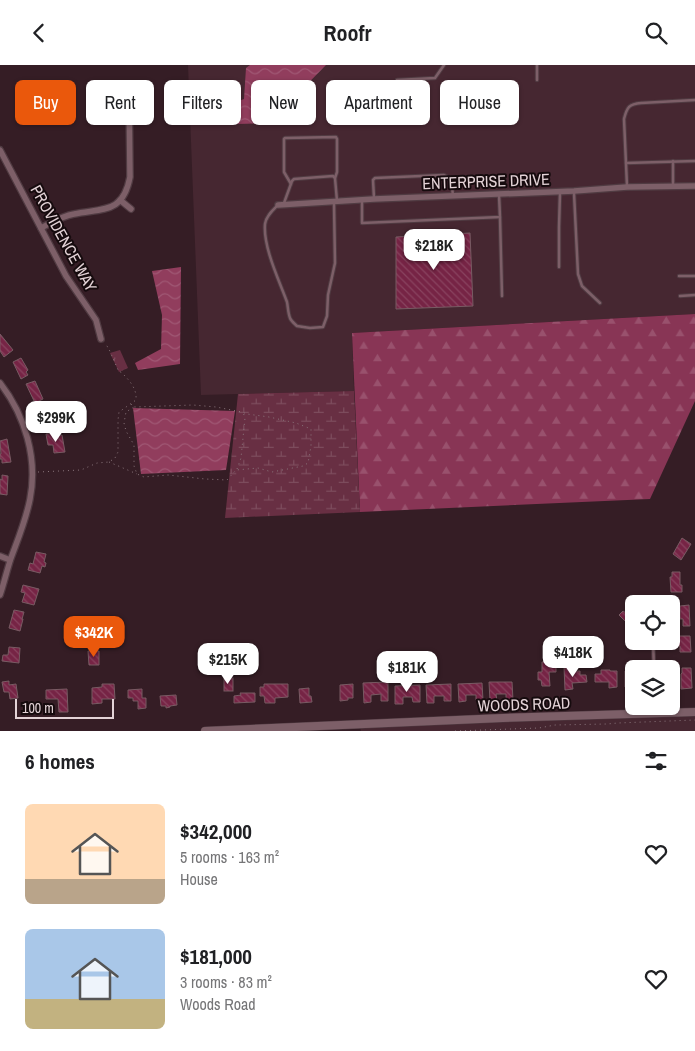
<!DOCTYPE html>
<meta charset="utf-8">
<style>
body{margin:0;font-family:"Archivo Narrow",sans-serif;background:#f2f2f2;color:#202124;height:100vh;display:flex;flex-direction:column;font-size:19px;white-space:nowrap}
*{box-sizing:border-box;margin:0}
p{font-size:16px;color:#757577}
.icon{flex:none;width:28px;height:28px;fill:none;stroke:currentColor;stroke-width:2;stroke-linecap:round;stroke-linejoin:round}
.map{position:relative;height:666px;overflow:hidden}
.panel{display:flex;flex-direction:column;background:#fff;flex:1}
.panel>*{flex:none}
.banner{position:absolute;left:15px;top:15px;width:665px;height:45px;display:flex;gap:10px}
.fabs{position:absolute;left:625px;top:530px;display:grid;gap:10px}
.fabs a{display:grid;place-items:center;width:55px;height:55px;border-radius:8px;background:#fff;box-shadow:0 1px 4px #0004;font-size:25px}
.scale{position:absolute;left:15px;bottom:12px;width:99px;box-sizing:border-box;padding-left:5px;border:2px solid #e4d3d7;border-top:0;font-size:14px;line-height:18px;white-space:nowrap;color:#e4d3d7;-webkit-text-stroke:4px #160b0e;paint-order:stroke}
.price{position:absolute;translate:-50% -42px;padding:0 11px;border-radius:10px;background:#fff;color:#222;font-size:16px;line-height:32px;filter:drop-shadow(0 1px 2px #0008)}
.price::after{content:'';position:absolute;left:50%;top:30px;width:15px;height:11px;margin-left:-8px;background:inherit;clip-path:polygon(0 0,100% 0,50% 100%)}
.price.selected{background:#ea580c;color:#fff}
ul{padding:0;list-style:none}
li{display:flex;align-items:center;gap:15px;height:125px;padding:0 25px}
li span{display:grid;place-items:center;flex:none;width:140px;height:100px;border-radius:8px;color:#555}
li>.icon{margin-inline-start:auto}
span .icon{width:60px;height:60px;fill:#fffc;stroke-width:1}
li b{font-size:21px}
h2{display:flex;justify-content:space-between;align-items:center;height:60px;padding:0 25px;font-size:21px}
.chip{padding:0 18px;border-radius:8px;background:#fff;box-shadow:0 1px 4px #0004;font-size:18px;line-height:45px}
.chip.selected{background:#ea580c;color:#fff}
header{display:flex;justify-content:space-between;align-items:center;height:65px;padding:0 25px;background:#fff;font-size:22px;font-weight:700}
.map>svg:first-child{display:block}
</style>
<header><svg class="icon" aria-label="back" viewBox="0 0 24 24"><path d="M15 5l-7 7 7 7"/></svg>Roofr<svg class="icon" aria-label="search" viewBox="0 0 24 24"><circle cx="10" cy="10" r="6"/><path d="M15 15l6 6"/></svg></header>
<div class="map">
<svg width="695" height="666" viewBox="0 0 695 666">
<defs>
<pattern id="forest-firs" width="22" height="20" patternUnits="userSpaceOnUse" patternTransform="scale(1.25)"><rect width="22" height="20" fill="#883555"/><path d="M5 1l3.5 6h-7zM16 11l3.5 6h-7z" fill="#99516d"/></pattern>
<pattern id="wetland-marsh" width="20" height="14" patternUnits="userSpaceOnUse" patternTransform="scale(1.25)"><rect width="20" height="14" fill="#682f43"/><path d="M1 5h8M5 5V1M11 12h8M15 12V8" fill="none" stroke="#7d4c5d"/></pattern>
<pattern id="park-tufts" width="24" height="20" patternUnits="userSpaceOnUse" patternTransform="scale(1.25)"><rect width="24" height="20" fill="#682f43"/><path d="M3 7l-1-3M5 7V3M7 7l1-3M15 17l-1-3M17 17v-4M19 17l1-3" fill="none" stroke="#7d4c5d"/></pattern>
<pattern id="water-waves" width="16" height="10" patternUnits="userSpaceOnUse" patternTransform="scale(1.25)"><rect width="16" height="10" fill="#913d5d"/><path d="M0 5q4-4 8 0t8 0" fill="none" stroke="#a05874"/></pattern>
<pattern id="building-back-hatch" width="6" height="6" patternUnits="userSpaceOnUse" patternTransform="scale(1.25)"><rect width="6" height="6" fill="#762445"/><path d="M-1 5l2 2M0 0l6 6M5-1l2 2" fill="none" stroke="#89435f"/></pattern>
</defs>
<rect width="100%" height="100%" fill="#351d25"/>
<g fill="#462731">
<polygon points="188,0 695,0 695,249 352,268 354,326 201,330"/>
<polygon points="695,650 695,666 361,666 360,662"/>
</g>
<polygon fill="url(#forest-firs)" points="695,249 695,336 650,434 360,447 352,268"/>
<polygon fill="url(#wetland-marsh)" points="354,326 360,447 225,453 238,329"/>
<polygon fill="url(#park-tufts)" points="120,285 128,303 119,307 110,288"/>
<g fill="url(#water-waves)">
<polygon points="250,0 326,0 269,58 236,59 236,37 244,34 246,3"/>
<polygon points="181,202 180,299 138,305 135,298 161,284 162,250 152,206"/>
<polygon points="133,343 235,346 226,405 141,409"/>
</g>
<g fill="url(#building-back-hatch)" stroke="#785b63">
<polygon points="470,168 473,241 396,244 396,172"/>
<polygon points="0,269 13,285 4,292 0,286"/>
<polygon points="21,293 28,305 26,307 28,310 21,314 13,297"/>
<polygon points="35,316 43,334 35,338 26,319"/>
<polygon points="55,340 60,357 53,359 53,362 45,364 42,354 44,354 41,343"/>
<polygon points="54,368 54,371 62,370 65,387 54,388 53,380 48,380 46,369"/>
<polygon points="7,374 11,397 2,398 2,394 0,394 0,389 1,389 0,376"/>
<polygon points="2,410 8,411 7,430 0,429 0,414 2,415"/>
<polygon points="682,473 691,479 681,495 673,489"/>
<polygon points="36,487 46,489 44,497 46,498 45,502 42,501 40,508 28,505 30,498 33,499"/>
<polygon points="672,507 680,507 680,520 682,520 682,527 671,527 670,512 672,512"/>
<polygon points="23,520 39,524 34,540 22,537 25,528 21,527"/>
<polygon points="634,540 634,563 632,565 626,559 627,558 619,550 623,546 626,548"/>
<polygon points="689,540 690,561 683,561 683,554 680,554 680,541"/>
<polygon points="14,545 24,547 22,554 23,554 20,566 9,563"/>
<polygon points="672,571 690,571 691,587 680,587 680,581 673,581"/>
<polygon points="9,582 20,583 19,598 2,596 3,590 8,590"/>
<polygon points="88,586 99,586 99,600 89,600"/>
<polygon points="556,596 556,607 549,607 550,621 542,621 541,615 538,615 538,607 542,607 542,597"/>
<polygon points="572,601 572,606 580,606 580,610 586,610 587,617 572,618 573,624 565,625 564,602"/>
<polygon points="640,603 634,604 632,622 625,622 625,606 631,606 631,604"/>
<polygon points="682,603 691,603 692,623 681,624 681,609 682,608"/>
<polygon points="601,605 610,605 610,606 617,606 617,622 609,623 609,617 595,617 595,609 601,609"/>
<rect x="224" y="613" width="9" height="13"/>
<polygon points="9,616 9,620 16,619 18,633 10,634 9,627 4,627 2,617"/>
<polygon points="388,617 388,636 381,636 381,629 371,630 371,637 364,638 363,618"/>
<polygon points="489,617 512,617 513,635 506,635 506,629 496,629 497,636 490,636"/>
<polygon points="482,618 483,635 476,635 476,630 466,630 466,636 459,637 458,619"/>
<polygon points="102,619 114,619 115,634 102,634 102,638 92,639 92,623 102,622"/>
<polygon points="264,619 288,619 288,632 275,633 275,638 265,638 264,631 260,631 260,622 264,622"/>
<polygon points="353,619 353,633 348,633 348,635 340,636 340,620"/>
<polygon points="451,619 451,636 444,636 444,631 434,631 434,638 427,638 426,620"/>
<polygon points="420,620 420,637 413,637 412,632 403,632 403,639 395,639 395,621"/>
<polygon points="309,623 309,631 311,631 312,637 300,638 299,624"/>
<polygon points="67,624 68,647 59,647 58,634 46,634 46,625"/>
<polygon points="142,624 142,633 146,633 146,643 138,644 138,636 133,636 133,633 128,633 128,625"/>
<polygon points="240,628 255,628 255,637 234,638 234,631 241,630"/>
<polygon points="176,630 177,640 170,641 170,642 166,643 166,641 161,641 160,631"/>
</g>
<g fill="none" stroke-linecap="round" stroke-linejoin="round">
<defs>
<g id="lane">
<polyline points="537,0 537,15"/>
<polyline points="397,15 435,13 444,0"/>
<polyline points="673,96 673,120"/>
<polyline points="626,98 695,96"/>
<polyline points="291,119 284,107 284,74 285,73 336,72 337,74 337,107 335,113 337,136"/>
<path d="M627,121L624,54C627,42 629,39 641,38L695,35"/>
<polyline points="574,128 578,209 582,221 600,238"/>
<path d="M374,133L373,115L375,113L444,110C452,114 452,122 453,131"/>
<polyline points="362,136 362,158 500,152 499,130"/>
<polyline points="284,138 292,116 294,114 333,111 335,113"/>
<path d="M278,140C273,145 266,151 265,159C263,182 279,215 287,237C288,242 288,248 290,253C291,256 295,259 297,261L310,263L323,262L327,251L328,230L335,198L334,138"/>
<polyline points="500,152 502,231"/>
<polyline points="559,202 559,162 560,128"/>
<polyline points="679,211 695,211"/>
<polyline points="680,231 695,230"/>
<polyline points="653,576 654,604"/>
<polyline points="653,647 653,641"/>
</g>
<g id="street">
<polyline points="0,85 66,211 96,255 101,274"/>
<polyline points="120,135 131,144"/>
<polyline points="278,140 374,134 574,126 627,122 695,121"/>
<path d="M41,163C51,158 62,151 74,149C103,143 123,149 130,112L129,26"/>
<path d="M0,318C25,350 38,394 30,434C26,455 18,474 11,493C7,505 4,518 0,530"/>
<polyline points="0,491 10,495"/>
</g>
<polyline id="secondary" points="205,666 503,653 695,647"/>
</defs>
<use href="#lane" stroke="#503b42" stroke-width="4.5"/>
<use href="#street" stroke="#503b42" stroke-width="8"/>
<use href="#secondary" stroke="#503b42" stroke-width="9"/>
<g stroke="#8b777d" stroke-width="1" stroke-dasharray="1 4" stroke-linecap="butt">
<polyline points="131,339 134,342 126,347 124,358 126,366 134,380 134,401 137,409 144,412 168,410 205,414 227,415 236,405 258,403 272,407 303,401 308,398 311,381 311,364 296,358 269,352 247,349 242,347 216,342 193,340 134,342"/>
<polyline points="109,397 137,409"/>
<polyline points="237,404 241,393 245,353 243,347"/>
<path d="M38,407L81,405L97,398L109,397L115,393L118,387V355L119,347L136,335C137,323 129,315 121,307H119L108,282L105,280"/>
<polyline points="455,666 539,663 555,660 607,659 618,658 695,655"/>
</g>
<use href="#lane" stroke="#7d5f68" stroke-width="2.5"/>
<use href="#street" stroke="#7d5f68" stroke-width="5.5"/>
<use href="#secondary" stroke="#7d5f68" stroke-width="8"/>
</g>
<g text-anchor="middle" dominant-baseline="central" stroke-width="4" stroke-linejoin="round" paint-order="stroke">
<g font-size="16" fill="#e4d3d7" stroke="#160b0e">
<text transform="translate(486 116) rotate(-2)">ENTERPRISE DRIVE</text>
<text transform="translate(64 173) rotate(61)">PROVIDENCE WAY</text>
<text transform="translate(524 639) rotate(-2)">WOODS ROAD</text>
</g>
</g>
</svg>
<div class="fabs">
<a><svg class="icon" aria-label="locate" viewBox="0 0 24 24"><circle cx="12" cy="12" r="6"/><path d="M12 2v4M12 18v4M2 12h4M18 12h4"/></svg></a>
<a><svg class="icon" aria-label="layers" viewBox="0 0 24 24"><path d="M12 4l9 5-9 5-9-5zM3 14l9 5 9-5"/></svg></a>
</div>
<div class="scale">100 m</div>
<b class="price" style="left:434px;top:206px">$218K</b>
<b class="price" style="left:56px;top:378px">$299K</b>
<b class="price selected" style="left:94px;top:593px">$342K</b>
<b class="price" style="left:573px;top:613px">$418K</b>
<b class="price" style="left:228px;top:620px">$215K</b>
<b class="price" style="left:407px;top:628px">$181K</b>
<div class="banner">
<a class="chip selected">Buy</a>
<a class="chip">Rent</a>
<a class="chip">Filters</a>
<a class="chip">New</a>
<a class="chip">Apartment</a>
<a class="chip">House</a>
</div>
</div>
<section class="panel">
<h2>6 homes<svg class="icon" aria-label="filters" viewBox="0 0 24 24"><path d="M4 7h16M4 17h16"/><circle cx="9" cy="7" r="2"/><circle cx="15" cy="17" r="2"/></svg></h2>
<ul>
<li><span style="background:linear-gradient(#ffd9b3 75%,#b9a48a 0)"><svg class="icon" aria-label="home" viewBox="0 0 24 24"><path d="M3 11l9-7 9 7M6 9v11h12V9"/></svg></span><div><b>$342,000</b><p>5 rooms · 163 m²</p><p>House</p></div><svg class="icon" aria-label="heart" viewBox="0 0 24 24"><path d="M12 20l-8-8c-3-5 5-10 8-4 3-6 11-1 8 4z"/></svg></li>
<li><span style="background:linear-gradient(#a9c7e8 70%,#c2b280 0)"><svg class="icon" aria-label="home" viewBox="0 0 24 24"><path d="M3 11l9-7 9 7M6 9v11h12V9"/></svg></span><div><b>$181,000</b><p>3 rooms · 83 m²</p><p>Woods Road</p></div><svg class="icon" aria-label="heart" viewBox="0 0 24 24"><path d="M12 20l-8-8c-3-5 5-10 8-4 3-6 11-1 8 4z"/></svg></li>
</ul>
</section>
